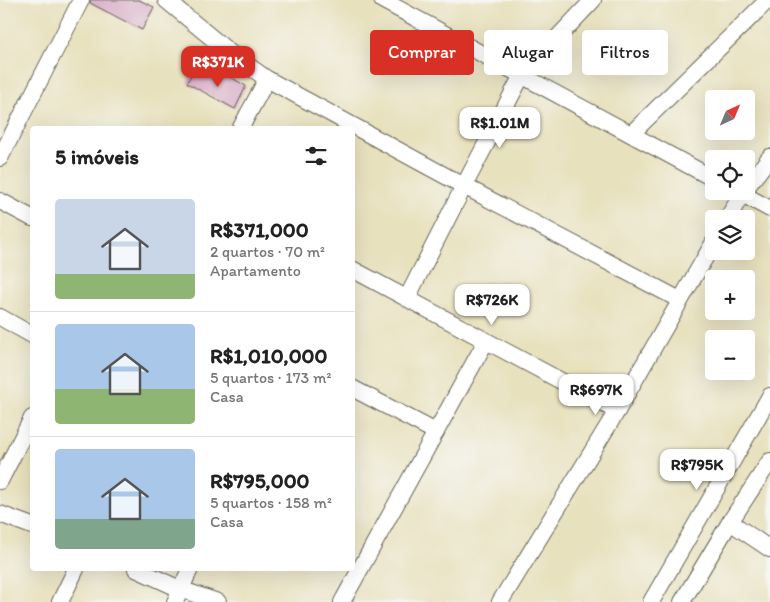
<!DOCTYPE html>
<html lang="pt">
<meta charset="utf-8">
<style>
body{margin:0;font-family:Itim,sans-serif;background:#f2f2f2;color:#222;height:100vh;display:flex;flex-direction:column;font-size:19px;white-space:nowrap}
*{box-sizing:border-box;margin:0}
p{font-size:16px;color:#767676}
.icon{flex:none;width:28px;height:28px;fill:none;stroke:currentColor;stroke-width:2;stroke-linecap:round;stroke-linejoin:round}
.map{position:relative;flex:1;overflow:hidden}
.details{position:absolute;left:30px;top:126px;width:325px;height:445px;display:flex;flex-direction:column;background:#fff;border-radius:5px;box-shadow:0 5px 20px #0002}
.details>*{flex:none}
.banner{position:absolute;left:370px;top:30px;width:325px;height:45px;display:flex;gap:10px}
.needle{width:32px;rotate:44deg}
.controls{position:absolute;left:705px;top:90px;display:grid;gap:10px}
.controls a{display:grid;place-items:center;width:50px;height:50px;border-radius:5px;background:#fff;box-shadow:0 5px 20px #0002;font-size:25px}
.price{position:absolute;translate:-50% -42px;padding:0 11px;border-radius:10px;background:#fff;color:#222;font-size:16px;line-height:32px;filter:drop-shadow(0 1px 2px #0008)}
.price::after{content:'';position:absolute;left:50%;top:30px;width:15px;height:11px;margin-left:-8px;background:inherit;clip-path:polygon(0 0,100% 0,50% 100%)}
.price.selected{background:#d93025;color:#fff}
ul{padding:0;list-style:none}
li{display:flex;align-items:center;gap:15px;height:125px;padding:0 25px}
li+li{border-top:1px solid #e0e0e0}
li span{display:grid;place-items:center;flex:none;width:140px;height:100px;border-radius:5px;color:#555}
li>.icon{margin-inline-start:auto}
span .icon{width:60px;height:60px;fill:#fffc;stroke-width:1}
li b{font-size:21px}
h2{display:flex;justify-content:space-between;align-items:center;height:60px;padding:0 25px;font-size:21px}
.pill{padding:0 18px;border-radius:5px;background:#fff;box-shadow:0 5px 20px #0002;font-size:18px;line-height:45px}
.pill.selected{background:#d93025;color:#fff}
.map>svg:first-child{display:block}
</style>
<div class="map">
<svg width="770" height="602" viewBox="0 0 770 602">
<rect width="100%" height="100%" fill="#f6f6f2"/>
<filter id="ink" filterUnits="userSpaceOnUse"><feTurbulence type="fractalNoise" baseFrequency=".02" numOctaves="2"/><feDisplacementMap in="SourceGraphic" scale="10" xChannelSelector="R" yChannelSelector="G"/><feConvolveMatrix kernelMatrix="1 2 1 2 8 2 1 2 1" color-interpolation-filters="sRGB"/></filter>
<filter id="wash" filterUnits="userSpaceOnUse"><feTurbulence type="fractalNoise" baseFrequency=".0096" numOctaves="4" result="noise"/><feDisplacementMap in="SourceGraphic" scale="20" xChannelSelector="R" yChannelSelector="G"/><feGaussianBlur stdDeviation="1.12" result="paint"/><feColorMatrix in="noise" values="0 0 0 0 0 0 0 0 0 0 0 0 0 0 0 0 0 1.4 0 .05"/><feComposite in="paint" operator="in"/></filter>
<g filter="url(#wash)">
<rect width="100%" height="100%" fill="#e8e1bd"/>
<g id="blocks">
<g fill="#d6a5c2">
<polygon points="91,0 139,0 154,7 142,30 90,3"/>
<polygon points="195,68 219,82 223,73 246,86 235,109 187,83"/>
</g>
</g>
</g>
<g filter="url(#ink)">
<use href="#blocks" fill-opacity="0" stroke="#636154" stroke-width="1"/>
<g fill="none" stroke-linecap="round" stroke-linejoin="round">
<defs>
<g id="minor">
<polyline points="166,0 229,52 267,79 464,186 680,300"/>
<polyline points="382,0 714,179"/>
<polyline points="240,129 267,79"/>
<polyline points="631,134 768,0"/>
<polyline points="0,158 81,0"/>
<polyline points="746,188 770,157"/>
<polyline points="737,191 770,209"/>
<polyline points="0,201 32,218"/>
<polyline points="727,219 744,191"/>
<polyline points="352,269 617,411"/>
<polyline points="407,298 464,186 522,75 593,0"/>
<polyline points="0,317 32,335"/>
<polyline points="352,388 436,432"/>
<polyline points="0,481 32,418"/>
<polyline points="0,514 32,526"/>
<polyline points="730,522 770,549"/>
<polyline points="136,569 180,589 218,602"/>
<polyline points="60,602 76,569"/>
<polyline points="175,602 190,569"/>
<polyline points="342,602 486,341"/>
<polyline points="500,602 617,411 714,242"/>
<polyline points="651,602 770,396"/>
<polyline points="682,602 730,522 770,461"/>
</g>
</defs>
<use href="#minor" stroke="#636154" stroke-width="18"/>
<use href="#minor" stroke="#fff" stroke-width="16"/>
</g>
</g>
</svg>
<div class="controls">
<a><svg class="needle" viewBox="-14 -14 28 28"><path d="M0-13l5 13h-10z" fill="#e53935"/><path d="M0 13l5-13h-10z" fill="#767676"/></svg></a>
<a><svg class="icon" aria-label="locate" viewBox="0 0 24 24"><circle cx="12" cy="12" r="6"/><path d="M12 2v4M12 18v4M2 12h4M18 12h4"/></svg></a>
<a><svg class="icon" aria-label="layers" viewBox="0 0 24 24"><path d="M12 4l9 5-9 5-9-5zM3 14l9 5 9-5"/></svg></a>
<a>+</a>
<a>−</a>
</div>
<b class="price selected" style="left:218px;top:88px">R$371K</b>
<b class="price" style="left:500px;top:149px">R$1.01M</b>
<b class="price" style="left:492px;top:326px">R$726K</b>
<b class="price" style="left:596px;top:416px">R$697K</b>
<b class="price" style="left:697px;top:491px">R$795K</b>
<div class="banner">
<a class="pill selected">Comprar</a>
<a class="pill">Alugar</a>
<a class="pill">Filtros</a>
</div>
<section class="details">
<h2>5 imóveis<svg class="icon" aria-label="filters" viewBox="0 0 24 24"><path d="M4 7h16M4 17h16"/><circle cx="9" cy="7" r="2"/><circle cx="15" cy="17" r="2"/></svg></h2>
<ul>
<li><span style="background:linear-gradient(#c9d6e8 75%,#8fb573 0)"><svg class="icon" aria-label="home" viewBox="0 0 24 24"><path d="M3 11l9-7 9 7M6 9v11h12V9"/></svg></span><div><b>R$371,000</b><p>2 quartos · 70 m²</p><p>Apartamento</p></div></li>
<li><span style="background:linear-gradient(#a9c7e8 65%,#8fb573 0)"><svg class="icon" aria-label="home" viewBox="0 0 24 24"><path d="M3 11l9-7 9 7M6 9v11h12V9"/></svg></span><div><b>R$1,010,000</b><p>5 quartos · 173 m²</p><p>Casa</p></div></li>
<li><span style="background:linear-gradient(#a9c7e8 70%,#7fa58c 0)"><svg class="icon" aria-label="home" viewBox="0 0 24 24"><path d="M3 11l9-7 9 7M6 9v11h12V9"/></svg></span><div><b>R$795,000</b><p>5 quartos · 158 m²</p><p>Casa</p></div></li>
</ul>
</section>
</div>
